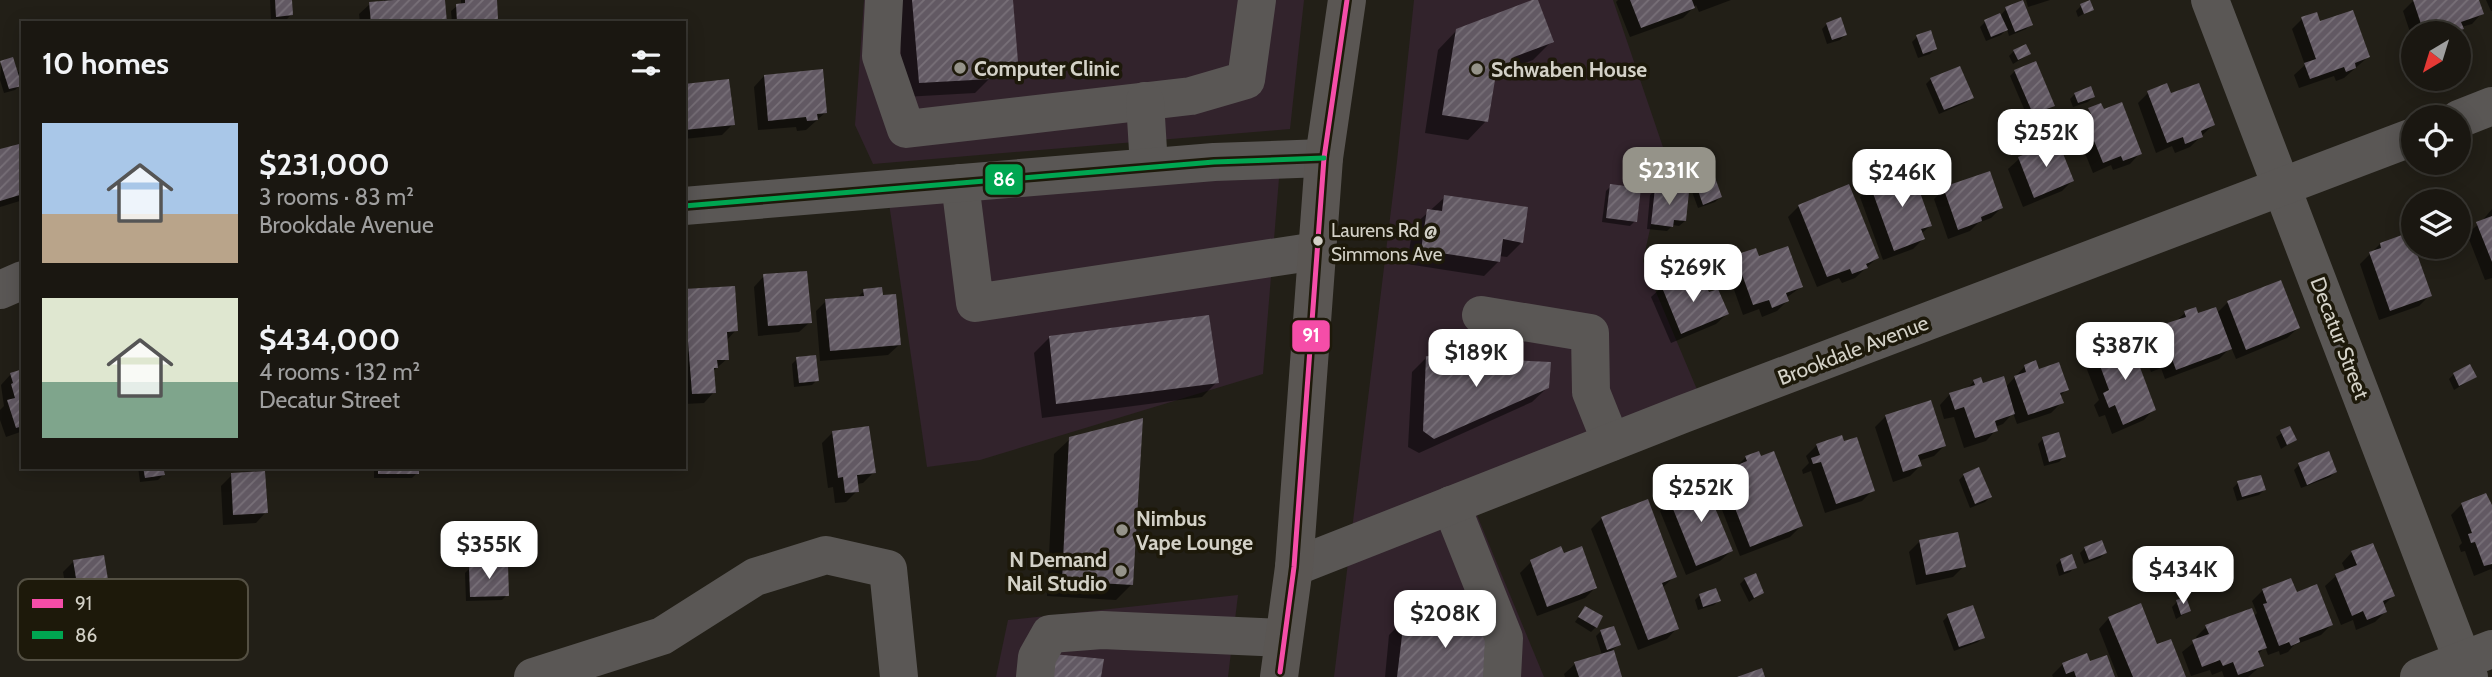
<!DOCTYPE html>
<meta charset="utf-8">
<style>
body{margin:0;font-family:Cabin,sans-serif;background:#23201a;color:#f1f3f6;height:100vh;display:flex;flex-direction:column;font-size:26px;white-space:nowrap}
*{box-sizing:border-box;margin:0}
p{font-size:23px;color:#9f9f9f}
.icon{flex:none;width:38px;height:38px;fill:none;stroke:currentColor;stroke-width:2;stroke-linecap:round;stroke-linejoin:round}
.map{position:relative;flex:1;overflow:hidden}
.panel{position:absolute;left:21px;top:21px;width:665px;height:448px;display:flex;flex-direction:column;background:#1a1711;border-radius:0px;box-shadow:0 4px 18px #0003,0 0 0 2px #383631}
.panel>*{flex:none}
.needle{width:46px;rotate:218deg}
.tools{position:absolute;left:2401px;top:21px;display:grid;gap:14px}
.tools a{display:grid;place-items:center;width:70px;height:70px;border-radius:50%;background:#1a1711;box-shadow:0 4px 18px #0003,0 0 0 2px #383631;font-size:35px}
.price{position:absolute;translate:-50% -60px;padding:0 16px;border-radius:14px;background:#fff;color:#222;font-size:23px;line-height:46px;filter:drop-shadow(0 2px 4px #0008)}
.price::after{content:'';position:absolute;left:50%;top:42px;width:21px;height:16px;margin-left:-10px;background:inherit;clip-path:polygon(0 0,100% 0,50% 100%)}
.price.selected{background:#959389;color:#fff}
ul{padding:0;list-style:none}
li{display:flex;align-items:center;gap:21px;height:175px;padding:0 21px}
li span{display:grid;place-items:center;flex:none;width:196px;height:140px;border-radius:0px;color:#555}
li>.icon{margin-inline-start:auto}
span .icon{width:84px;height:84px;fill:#fffc;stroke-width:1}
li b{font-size:30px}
h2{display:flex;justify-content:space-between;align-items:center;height:84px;padding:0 21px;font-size:30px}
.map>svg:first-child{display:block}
</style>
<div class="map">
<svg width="2492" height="677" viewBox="0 0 2492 677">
<defs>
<pattern id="building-hatch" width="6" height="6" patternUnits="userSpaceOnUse" patternTransform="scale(1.75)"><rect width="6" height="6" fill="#625963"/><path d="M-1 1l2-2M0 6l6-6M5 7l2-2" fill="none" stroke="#787078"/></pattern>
</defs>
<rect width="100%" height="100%" fill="#221f17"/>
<g fill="#32232c">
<polygon points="864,0 1304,0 1290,129 873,164 855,125"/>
<polygon points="1414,0 1613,0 1666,156 1643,261 1706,411 1474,508 1544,677 1334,677 1397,161"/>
<polygon points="1280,166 1263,374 980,460 927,467 889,203"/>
<polygon points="1238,595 1228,677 996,677 1008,620"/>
</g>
<g fill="#0007">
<polygon points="270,0 290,0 291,15 286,20 271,21"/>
<polygon points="384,0 443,0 445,23 360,23 359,14 370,4 384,3"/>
<polygon points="461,0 495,0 496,18 492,23 452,23 451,11 457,6 461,5"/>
<polygon points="897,0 1011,0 1016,61 1001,76 991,77 975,93 904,97"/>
<polygon points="1618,0 1731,0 1699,12 1696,5 1683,18 1630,37 1616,2"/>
<polygon points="2026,0 2050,0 2028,7"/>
<polygon points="2414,0 2478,0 2482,13 2472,24 2461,27 2457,33 2413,33 2413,41 2403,11"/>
<polygon points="2486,0 2492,0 2492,11 2491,11"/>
<polygon points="2081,6 2092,9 2078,17 2076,11"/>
<polygon points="2006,9 2031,24 2026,29 2009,36 2007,29 2001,35 1986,41 1980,27 1985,22 2001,15"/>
<polygon points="2302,19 2319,24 2368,57 2344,78 2336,81 2334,76 2299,88 2294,75 2305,65 2292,29"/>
<polygon points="1827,24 1845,35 1840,40 1827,44 1822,29"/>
<polygon points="1456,31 1552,41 1533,60 1498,73 1493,80 1486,121 1468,140 1425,133 1438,50"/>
<polygon points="1917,37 1935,49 1930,54 1918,58 1912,42"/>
<polygon points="2014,51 2029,54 2013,64 2009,56"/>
<polygon points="1,63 16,74 23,68 23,92 21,84 15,90 4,93 0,80"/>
<polygon points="2015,71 2052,105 2047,110 2028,118 2010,76"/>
<polygon points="764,76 826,112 806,130 797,131 796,127 758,130 754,87"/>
<polygon points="1931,79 1972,97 1967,102 1939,114 1926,84"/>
<polygon points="684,86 733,124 722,135 684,139"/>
<polygon points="2148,93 2170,96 2213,125 2190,147 2175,153 2172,146 2156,153 2138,103"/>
<polygon points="2075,94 2093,97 2088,102 2073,107 2070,99"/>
<polygon points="2089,110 2140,153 2130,164 2113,170 2111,165 2093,173 2075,128 2080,123 2079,120"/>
<polygon points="23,144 23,200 0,207 0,151"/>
<polygon points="2019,159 2072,181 2062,191 2023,207 2008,169"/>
<polygon points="1695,181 1720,197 1715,202 1698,208 1690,186"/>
<polygon points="1611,186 1635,221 1630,226 1602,222 1606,191"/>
<polygon points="1871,187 1930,226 1921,234 1923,239 1913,249 1883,260 1860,197"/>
<polygon points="1944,189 2001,208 1991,218 1978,223 1970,231 1948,239 1934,199"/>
<polygon points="1655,190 1685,221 1679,226 1673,225 1667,231 1647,229 1650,195"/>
<polygon points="1445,197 1522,242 1507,257 1499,256 1499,261 1484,276 1407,264 1413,226"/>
<polygon points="1799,206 1877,258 1855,278 1842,283 1839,278 1817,287 1788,217"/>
<polygon points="2492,209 2492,278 2485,280 2467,234 2482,221"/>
<polygon points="2413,233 2413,247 2422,247 2424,251 2416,258 2430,295 2419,306 2379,320 2360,264 2380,244"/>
<polygon points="1736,256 1758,258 1801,287 1786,298 1787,301 1777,311 1762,317 1759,309 1743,315 1726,267"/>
<polygon points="764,276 810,322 799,332 758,336 754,287"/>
<polygon points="1662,287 1708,294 1727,314 1716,324 1671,343 1651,297"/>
<polygon points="864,291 899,345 888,355 820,361 816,311 826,301 857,298"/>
<polygon points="684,292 736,330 726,341 727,359 713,371 714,392 704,403 684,404"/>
<polygon points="2228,302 2298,328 2287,338 2236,359 2231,347 2219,359 2165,379 2161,368 2151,372 2148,363 2138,366 2154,409 2144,420 2112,434 2105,415 2099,417 2094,405 2099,400 2086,367 2113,346 2128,340 2130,345 2140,334 2175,322 2185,313 2197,315 2217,313"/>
<polygon points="1049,338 1217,382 1202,397 1042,418 1034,353"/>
<polygon points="1427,357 1548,387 1532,402 1419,453 1408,447 1412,372"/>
<polygon points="797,359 817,380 812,385 794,387 792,364"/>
<polygon points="2025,366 2038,371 2067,389 2060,396 2062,402 2051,413 2017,424 2013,413 2003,424 1995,427 1996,430 1986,441 1964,448 1954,417 1944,419 1940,405 1950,394 1966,390 1974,381 1982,385 2005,388"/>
<polygon points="23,371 23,431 6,437 0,420 0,410 4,406 1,385 11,374"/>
<polygon points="2454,374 2475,377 2454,390 2449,379"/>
<polygon points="1930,403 1944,446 1934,456 1918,461 1920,466 1910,476 1893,482 1875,427 1885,417"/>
<polygon points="2289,428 2295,440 2281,449 2276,437"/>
<polygon points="832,433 874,472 863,483 856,484 857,491 846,502 835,503 833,487 828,488 822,443"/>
<polygon points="1070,439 1131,585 1116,600 1047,596 1054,454"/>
<polygon points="2043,439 2064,457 2059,462 2044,466 2038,444"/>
<polygon points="1817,445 1873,490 1862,501 1825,513 1811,471 1803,474 1802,470 1809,463 1806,456"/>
<polygon points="1746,457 1801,526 1790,537 1740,556 1712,484 1722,473 1735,468"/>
<polygon points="2299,465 2335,472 2330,477 2301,488 2294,470"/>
<polygon points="138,467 162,467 163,475 158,480 140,482"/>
<polygon points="374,467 417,467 417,473 412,478 374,478"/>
<polygon points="232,475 266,512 256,523 223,525 221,486"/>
<polygon points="1964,475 1990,497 1985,502 1970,508 1959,480"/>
<polygon points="2238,483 2264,490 2259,495 2237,501 2233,488"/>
<polygon points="1690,486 1731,551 1720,561 1686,575 1660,511"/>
<polygon points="2462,504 2492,507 2492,571 2491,569 2474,576 2465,551 2461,552 2459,546 2462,543 2451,515"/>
<polygon points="1602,518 1675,576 1662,588 1677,628 1667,639 1638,650 1591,529"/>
<polygon points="1919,542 1964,566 1953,577 1916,585 1909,552"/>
<polygon points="2085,548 2105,553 2100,558 2084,564 2080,553"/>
<polygon points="2352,552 2393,596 2383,606 2385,612 2375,622 2356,630 2353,620 2341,625 2325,586 2336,576 2346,572 2342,563"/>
<polygon points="1563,555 1595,588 1585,598 1537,616 1520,573 1531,562"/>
<polygon points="2061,560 2075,567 2070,572 2059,576 2056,565"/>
<polygon points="74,561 113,622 103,633 74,637 63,572"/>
<polygon points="2165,564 2182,574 2177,579 2164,582 2160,569"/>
<polygon points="470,568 507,595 502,600 466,601 465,573"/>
<polygon points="1745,579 1762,593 1749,602 1740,584"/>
<polygon points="2263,590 2296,594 2331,625 2321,635 2294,645 2288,652 2280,655 2279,651 2268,655 2265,647 2257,655 2262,665 2248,677 2224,677 2222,671 2212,675 2210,670 2191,676 2182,652 2197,640 2196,637 2206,627 2253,617 2257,613 2252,601"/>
<polygon points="1700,595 1719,600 1714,605 1698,610 1695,600"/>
<polygon points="2177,602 2189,611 2176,619 2172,607"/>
<polygon points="1585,608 1596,627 1591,632 1575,622"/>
<polygon points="1948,616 1983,637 1978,642 1954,651 1943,621"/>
<polygon points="2109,618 2156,647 2184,677 2118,677 2099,629"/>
<polygon points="1404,620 1487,677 1385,677 1389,635"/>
<polygon points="1601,631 1619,645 1612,650 1621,677 1565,677 1564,674 1575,664 1602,655 1596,636"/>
<polygon points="94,646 111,651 106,656 91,660 89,651"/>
<polygon points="2089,663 2113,677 2053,677 2052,675 2063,664"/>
</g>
<g fill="url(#building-hatch)">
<polygon points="275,0 292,0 293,15 276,17"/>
<polygon points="394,0 445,0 447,23 371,23 369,2"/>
<polygon points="465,0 497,0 498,19 457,22 456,4 465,3"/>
<polygon points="912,0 1013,0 1018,62 991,63 991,79 919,83"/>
<polygon points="1532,0 1538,0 1554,42 1514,57 1495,80 1488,122 1442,115 1456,29"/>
<polygon points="1630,0 1692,0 1695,8 1641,28"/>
<polygon points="2023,0 2033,25 2015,32 2005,7"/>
<polygon points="2090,0 2094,10 2084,14 2080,4"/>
<polygon points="2413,0 2479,0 2484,14 2461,22 2464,29 2455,32 2454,29 2424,33"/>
<polygon points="2353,10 2370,57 2355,63 2356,68 2346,72 2344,67 2310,79 2304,63 2316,59 2301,17 2317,12 2320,21"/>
<polygon points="2000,13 2008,30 1991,37 1984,20"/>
<polygon points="1841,17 1847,35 1832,40 1826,23"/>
<polygon points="1931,30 1937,49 1923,54 1916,35"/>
<polygon points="2026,44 2031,54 2018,60 2013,50"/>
<polygon points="13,57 22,86 9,89 0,61"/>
<polygon points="2036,61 2055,106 2033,114 2014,70"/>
<polygon points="1960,66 1974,98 1944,110 1930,78"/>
<polygon points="823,69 827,113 817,114 818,120 807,121 806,117 768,121 764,75"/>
<polygon points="729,79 735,125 684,130 684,84"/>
<polygon points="2167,83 2171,93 2199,83 2215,125 2201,131 2203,137 2185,144 2183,137 2167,143 2147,91"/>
<polygon points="2091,86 2095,97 2078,103 2074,93"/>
<polygon points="2122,102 2142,154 2123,161 2121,156 2103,163 2084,116 2091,114 2088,108 2101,103 2104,109"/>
<polygon points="2058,141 2074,181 2034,198 2018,157"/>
<polygon points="23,143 23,194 0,201 0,149"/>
<polygon points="1912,170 1932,226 1921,229 1925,239 1894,251 1870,185"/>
<polygon points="1990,171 2003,208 1981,217 1982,221 1958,230 1943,187"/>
<polygon points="1713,172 1722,197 1703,205 1694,179"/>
<polygon points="1610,184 1641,188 1637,222 1606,218"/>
<polygon points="1849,184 1879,258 1866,264 1868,268 1852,274 1850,269 1827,277 1798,205"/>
<polygon points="1655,188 1689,192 1686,221 1674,220 1673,227 1651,224"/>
<polygon points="1444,195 1528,207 1523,243 1503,239 1500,262 1421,250 1427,209 1442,211"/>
<polygon points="2492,216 2492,262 2476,222"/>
<polygon points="2413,231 2413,247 2424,247 2426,251 2417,254 2432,296 2390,311 2369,252 2381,248 2380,243"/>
<polygon points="1788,246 1803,287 1786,293 1789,301 1772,308 1769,300 1753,305 1735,255 1756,248 1759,256"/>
<polygon points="807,271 812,323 768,326 763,274"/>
<polygon points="1688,273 1694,289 1705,284 1709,292 1718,289 1729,314 1681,334 1661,285"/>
<polygon points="2281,280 2300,328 2246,350 2227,301"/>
<polygon points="735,286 738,331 727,332 729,360 717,360 718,368 714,368 716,393 692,394 684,289"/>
<polygon points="882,287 883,295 896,294 901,345 830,351 825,299 864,296 863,289"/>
<polygon points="2196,307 2198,313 2216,307 2232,349 2176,370 2172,359 2162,363 2158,353 2148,357 2139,332 2186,317 2184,311"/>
<polygon points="1209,315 1219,383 1056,404 1049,336"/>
<polygon points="2129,338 2156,410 2123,425 2115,405 2109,408 2103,393 2109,390 2096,355 2114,348 2112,344"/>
<polygon points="816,355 819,381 799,383 796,357"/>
<polygon points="1426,356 1551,362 1549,388 1434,439 1423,431"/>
<polygon points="2036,360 2039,369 2059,362 2069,390 2060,393 2064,403 2028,415 2014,376 2026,372 2024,365"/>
<polygon points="2470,364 2477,377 2459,386 2453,373"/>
<polygon points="23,369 23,426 16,428 7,400 15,398 11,384 13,383 10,373"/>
<polygon points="2004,376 2015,414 1995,421 1998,431 1975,438 1964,407 1955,410 1949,393 1975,385 1973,380 1981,377 1983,383"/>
<polygon points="1931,400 1946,446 1918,455 1922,466 1903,472 1885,415"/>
<polygon points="1143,418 1133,585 1062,581 1069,437"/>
<polygon points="869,426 876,473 857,475 859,492 845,493 843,477 838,478 832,431"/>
<polygon points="2290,426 2297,440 2287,445 2280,430"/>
<polygon points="2059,432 2066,457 2049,462 2042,437"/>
<polygon points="1842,435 1844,441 1857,437 1875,491 1836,504 1821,462 1813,464 1811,458 1820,455 1816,444"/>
<polygon points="1759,451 1761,456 1774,451 1803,526 1750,547 1721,472 1747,461 1745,456"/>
<polygon points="2329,451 2337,472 2307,485 2298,463"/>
<polygon points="143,467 163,467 165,475 145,478"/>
<rect x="378" y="467" width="41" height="7"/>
<polygon points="1979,467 1992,497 1975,504 1963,474"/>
<polygon points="265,471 268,513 233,515 231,473"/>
<polygon points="2261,475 2266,490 2242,497 2237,481"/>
<polygon points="1703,479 1733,551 1696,566 1669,499 1690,490 1689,485"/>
<polygon points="2486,493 2492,505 2492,564 2484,566 2475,542 2471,543 2468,534 2472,533 2461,503"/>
<polygon points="1648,499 1677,577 1662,583 1679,629 1648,640 1601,517"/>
<polygon points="1958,532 1966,567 1926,575 1919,540"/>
<polygon points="2102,540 2107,553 2089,560 2084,547"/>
<polygon points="2373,543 2395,596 2383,601 2387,612 2367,620 2363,611 2352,616 2335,574 2357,565 2351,551"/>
<polygon points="1561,546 1564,553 1582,546 1597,588 1547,607 1530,560"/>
<polygon points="2072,554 2077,568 2064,572 2060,559"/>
<polygon points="104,555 115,623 84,627 73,560"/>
<polygon points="2179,558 2184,574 2169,578 2164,563"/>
<polygon points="508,565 509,596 470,597 469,566"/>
<polygon points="1756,573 1764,593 1754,598 1744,578"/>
<polygon points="2291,578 2297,592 2317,584 2333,625 2299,638 2300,642 2291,646 2289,642 2279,646 2263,604 2267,603 2262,589"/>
<polygon points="1716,588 1721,601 1703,607 1699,594"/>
<polygon points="2186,597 2191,611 2181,615 2176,600"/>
<polygon points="2141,603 2157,644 2171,639 2186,677 2133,677 2108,617"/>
<polygon points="1973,605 1985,638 1959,647 1947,614"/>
<polygon points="1585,606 1603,616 1597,628 1578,617"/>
<polygon points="2252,608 2267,648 2258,651 2264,666 2238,675 2233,662 2223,666 2220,660 2202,667 2192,640 2209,634 2205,625"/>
<polygon points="1404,619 1494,627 1489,677 1397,677"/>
<polygon points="1614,626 1621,645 1607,650 1600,630"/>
<polygon points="1614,650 1622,677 1579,677 1574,662"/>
<polygon points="2087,653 2090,661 2107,655 2115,677 2076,677 2074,671 2066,674 2062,663"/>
<polygon points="1053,654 1104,659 1101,677 1050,677"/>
<polygon points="1762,668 1765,677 1737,677"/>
</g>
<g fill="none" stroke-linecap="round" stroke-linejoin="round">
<g stroke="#5a5755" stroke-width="38">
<polyline points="884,0 881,56 906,129 1191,96 1246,80 1257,0"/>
<polyline points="2210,0 2469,677"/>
<polyline points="1145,101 1149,167"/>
<polyline points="2459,119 2492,106"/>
<polyline points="960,183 975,303 1317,251"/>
<polyline points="684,206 1214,162 1324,158"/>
<polyline points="0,290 23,280"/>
<polyline points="1481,315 1590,333 1591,392 1611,442"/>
<polyline points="1451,505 1504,638 1502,677"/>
<polyline points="1294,567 1683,414 2413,137"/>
<polyline points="533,677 662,636 755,577 826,555 888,569 899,677"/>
<polyline points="1035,677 1037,657 1050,634 1102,630 1284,638"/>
<polyline points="2419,677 2492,649"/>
</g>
<polyline stroke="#5a5653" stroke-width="38" points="1279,677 1294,567 1324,158 1347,0"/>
<defs>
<polyline id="bus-1" points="1280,672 1294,567 1324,158 1347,0"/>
<polyline id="bus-2" points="684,206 1214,162 1324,158"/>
</defs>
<use href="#bus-1" stroke="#1d190a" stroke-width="10"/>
<use href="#bus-2" stroke="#1d190a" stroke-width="10"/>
<use href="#bus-1" stroke="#f54da8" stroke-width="5"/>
<use href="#bus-2" stroke="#00a651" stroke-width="5"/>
</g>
<g fill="#959389" stroke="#1d190a" stroke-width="2.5">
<circle cx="960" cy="68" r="7"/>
<circle cx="1477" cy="69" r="7"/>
<circle cx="1122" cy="530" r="7"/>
<circle cx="1121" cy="571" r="7"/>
</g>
<circle fill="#d3d1c7" stroke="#1d190a" stroke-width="2.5" cx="1318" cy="241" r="6"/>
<g text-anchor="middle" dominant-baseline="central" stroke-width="7" stroke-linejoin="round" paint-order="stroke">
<g font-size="19" fill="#d3d1c7" stroke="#1d190a" text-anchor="start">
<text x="1331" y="230">Laurens Rd @<tspan x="1331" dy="24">Simmons Ave</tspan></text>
</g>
<g font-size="21" font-weight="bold" fill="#d3d1c7" stroke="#1d190a" text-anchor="start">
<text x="974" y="68">Computer Clinic</text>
<text x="1491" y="69">Schwaben House</text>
<text x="1136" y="518">Nimbus<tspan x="1136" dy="24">Vape Lounge</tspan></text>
<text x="1107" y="559" text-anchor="end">N Demand<tspan x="1107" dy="24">Nail Studio</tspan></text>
</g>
<g font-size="21" fill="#d3d1c7" stroke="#1d190a">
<text transform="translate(2340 338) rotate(69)">Decatur Street</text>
<text transform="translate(1853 350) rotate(-21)">Brookdale Avenue</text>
</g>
</g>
<rect x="18" y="579" width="230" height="81" rx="10" fill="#1d190a" stroke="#545043" stroke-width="2"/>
<rect x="32" y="599" width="31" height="9" fill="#f54da8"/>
<rect x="32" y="631" width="31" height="8" fill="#00a651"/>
<g font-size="19" fill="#d3d1c7">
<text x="75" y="610">91</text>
<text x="75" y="642">86</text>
</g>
<g stroke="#1d190a" stroke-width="2.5">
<rect x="984" y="163" width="40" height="33" rx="7" fill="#00a651"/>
<rect x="1291" y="319" width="40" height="34" rx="7" fill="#f54da8"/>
</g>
<g font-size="19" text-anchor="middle" font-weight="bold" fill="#fff">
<text x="1004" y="186">86</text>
<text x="1311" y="342">91</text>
</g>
</svg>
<div class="tools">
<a><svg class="needle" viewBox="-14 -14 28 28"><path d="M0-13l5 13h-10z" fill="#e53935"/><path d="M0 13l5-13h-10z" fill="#9f9f9f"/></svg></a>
<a><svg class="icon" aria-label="locate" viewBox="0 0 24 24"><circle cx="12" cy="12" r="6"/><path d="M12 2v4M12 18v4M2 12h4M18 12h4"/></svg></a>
<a><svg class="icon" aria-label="layers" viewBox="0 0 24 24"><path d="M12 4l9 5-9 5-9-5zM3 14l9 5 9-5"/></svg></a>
</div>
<b class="price" style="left:2046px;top:169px">$252K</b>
<b class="price selected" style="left:1669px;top:207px">$231K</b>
<b class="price" style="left:1902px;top:209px">$246K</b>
<b class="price" style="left:1693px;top:304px">$269K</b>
<b class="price" style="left:2125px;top:382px">$387K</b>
<b class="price" style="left:1476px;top:389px">$189K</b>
<b class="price" style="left:1701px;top:524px">$252K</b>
<b class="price" style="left:489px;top:581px">$355K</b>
<b class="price" style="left:2183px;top:606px">$434K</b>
<b class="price" style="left:1445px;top:650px">$208K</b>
<section class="panel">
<h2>10 homes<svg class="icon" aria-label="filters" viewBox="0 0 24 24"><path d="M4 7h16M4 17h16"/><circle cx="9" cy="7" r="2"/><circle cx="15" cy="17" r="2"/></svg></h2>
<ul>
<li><span style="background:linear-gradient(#a9c7e8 65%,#b9a48a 0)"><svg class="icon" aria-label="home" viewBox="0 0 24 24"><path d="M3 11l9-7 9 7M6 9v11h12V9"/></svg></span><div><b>$231,000</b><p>3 rooms · 83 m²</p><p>Brookdale Avenue</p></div></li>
<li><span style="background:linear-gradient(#dfe7d0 60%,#7fa58c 0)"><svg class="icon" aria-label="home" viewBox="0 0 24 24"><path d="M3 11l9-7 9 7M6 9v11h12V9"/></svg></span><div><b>$434,000</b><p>4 rooms · 132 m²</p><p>Decatur Street</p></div></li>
</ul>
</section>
</div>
